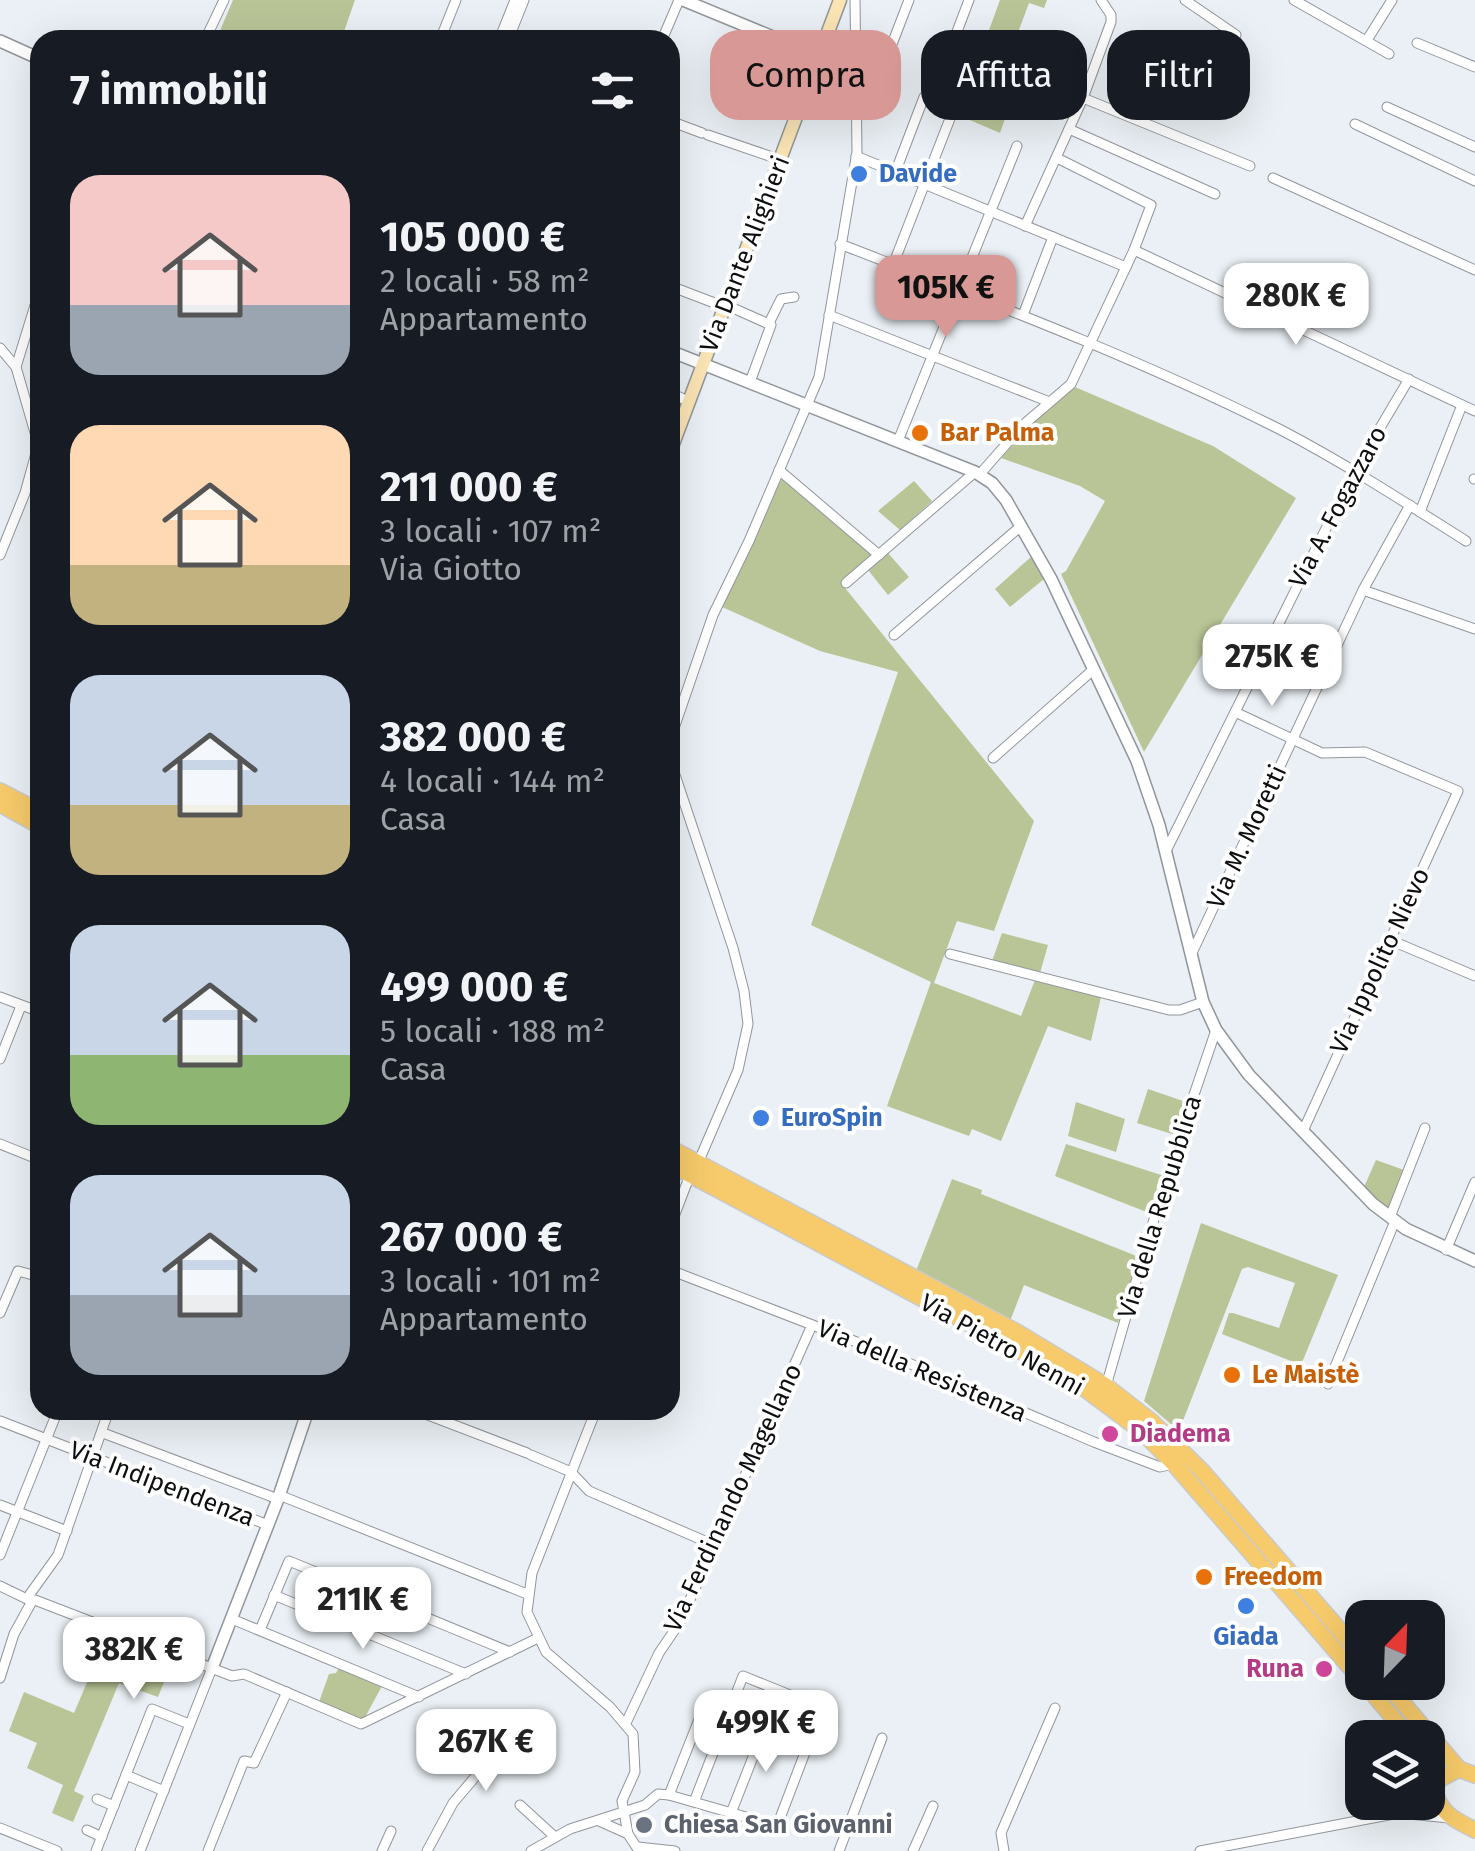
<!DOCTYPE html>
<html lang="it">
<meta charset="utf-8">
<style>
body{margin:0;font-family:"Fira Sans",sans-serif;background:#20242c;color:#f1f3f6;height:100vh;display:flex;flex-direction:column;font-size:38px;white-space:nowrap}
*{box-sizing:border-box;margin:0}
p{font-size:32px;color:#9ea1a6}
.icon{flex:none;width:55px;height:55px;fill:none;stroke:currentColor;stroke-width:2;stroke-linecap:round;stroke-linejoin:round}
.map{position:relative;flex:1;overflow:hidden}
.drawer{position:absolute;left:30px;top:30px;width:650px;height:1390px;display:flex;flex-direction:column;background:#171b24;border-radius:30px;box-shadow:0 10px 40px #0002}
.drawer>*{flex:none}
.top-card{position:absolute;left:710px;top:30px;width:615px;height:90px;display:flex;gap:20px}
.needle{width:65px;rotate:23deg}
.buttons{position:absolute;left:1345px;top:1600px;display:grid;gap:20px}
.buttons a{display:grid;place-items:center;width:100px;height:100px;border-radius:20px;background:#171b24;box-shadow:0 10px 40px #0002;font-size:50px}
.price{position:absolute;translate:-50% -85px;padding:0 22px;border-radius:20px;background:#fff;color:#222;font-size:32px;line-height:65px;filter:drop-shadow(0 2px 5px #0008)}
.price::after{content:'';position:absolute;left:50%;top:60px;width:30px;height:22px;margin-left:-15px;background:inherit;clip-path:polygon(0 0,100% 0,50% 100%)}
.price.on{background:#d79896;color:#111}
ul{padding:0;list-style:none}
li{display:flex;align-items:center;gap:30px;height:250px;padding:0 40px}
li span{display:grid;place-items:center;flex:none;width:280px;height:200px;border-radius:30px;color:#555}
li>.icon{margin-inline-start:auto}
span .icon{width:120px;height:120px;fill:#fffc;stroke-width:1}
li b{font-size:42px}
h2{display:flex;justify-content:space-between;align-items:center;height:120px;padding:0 40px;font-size:42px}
.tag{padding:0 35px;border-radius:30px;background:#171b24;box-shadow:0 10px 40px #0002;font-size:35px;line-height:90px}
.tag.on{background:#d79896;color:#111}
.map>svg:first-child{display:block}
</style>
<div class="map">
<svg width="1475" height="1851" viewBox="0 0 1475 1851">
<rect width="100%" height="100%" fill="#eaf0f5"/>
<g fill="#b9c597">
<polygon points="233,0 355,0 341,40 216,40"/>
<polygon points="1000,0 1047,0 1044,8 1029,3 1014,43 1029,50 1000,133 958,115"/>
<polygon points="1075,387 1213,446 1296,498 1144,752 1061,574 1066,571 1105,501 1080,486 1001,458 1050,405"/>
<polygon points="782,478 873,554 841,583 1034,821 994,931 957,921 934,983 1021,1016 1035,980 1101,997 1091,1041 1048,1026 1001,1141 972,1129 969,1136 887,1106 931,982 811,925 898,672 820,651 722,607"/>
<polygon points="914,481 932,501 900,530 878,511"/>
<polygon points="888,553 909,577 888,595 868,570"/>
<polygon points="1031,557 1044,579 1010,607 995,589"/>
<polygon points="1002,933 1048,945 1040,973 992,961"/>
<polygon points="1148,1089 1186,1102 1175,1135 1137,1123"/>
<polygon points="1076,1102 1125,1119 1116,1152 1068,1136"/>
<polygon points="1066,1144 1161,1175 1149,1213 1055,1176"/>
<polygon points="1376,1160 1404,1170 1388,1209 1364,1187"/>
<polygon points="952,1179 982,1190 981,1194 1139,1257 1118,1323 1024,1285 1010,1321 916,1271"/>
<polygon points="1201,1223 1338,1275 1301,1365 1222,1334 1229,1313 1233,1313 1279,1328 1295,1283 1248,1267 1242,1269 1179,1431 1144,1401"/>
<polygon points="138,1654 164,1664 161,1674 166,1677 158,1697 119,1683 74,1791 84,1796 73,1822 52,1813 63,1785 27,1768 37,1743 9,1731 24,1692 74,1713 91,1673 107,1678 115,1659 131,1666"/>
<polygon points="339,1668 382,1686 363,1721 319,1702 329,1674 336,1673"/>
</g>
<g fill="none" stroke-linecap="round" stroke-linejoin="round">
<defs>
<g id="minor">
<polyline points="1185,0 1236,35"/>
<polyline points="1294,0 1389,54"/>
<polyline points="205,40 224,0"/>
<polyline points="440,40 456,0"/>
<polyline points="499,40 515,0"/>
<polyline points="508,40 524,0"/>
<polyline points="662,40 679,0"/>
<polyline points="1367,40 1392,0"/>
<polyline points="1417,43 1475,67"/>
<polyline points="889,52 909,0"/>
<polyline points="939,79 969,0"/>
<polyline points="1083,98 1250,166"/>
<polyline points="1387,107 1475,147"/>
<polyline points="670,121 702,133"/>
<polyline points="1355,124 1475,181"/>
<polyline points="1069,129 1215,194"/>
<polyline points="708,135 781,160"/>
<polyline points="856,156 1126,267"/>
<polyline points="895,173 924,97"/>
<polyline points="1273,178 1475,270"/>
<polyline points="1025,226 1083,98 1111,22 1111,15 1101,0"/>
<path d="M840,244C989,302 1140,359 1283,431C1346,464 1406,503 1466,541"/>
<polyline points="1134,250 1475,411"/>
<polyline points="893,265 951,116"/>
<polyline points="670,286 725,307"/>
<polyline points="726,305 771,325 750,382"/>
<polyline points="829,315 1047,401"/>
<polyline points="1023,315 1053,237"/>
<polyline points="769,323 781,299 794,297"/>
<polyline points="0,348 16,367 38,443"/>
<polyline points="16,367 40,289"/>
<polyline points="670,392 689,402"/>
<polyline points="898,441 1017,146"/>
<polyline points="779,470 879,555"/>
<polyline points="980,474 1022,426 1071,384 1134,250 1151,205 1057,158"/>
<polyline points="1474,479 1475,479"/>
<polyline points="1420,512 1462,405"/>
<polyline points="0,555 25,493 40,439"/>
<polyline points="846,583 975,472"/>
<polyline points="1363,590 1475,629"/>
<polyline points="894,635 1021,526"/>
<polyline points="1235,712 1322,753 1365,752 1458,791 1303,1131"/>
<polyline points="670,740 713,615 749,541 819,377 857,152 855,0"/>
<polyline points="993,758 1094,669"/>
<polyline points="670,760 733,948 744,991 748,1024 738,1070 698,1163"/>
<polyline points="1166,851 1355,470 1409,379"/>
<polyline points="1390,940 1475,976"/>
<polyline points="950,954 1169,1010 1180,1010 1203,1002"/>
<polyline points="1191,955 1363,590 1410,505"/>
<polyline points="0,997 40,1012"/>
<polyline points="0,1059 21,1006"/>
<polyline points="0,1144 40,1160"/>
<polyline points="1390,1217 1425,1128"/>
<polyline points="670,1227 690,1175"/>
<polyline points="1446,1250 1475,1182"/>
<polyline points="670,1270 885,1353 1094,1442 1160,1467 1173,1464"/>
<polyline points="0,1313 18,1271 40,1277"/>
<polyline points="1328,1384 1395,1221"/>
<polyline points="1106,1386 1167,1174 1216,1030"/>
<polyline points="415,1410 527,1453"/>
<polyline points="596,1410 532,1573 527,1612 546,1652 610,1707 633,1734 635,1772 622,1801 628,1834"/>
<polyline points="0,1421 268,1525"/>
<polyline points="103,1433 278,1499"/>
<polyline points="531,1455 571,1472 589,1491 707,1542"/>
<polyline points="279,1495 527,1594"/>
<polyline points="0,1505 67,1531"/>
<polyline points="0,1555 58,1410"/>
<polyline points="0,1586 27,1599"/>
<polyline points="30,1594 58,1555 109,1410"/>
<polyline points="274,1595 466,1674"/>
<polyline points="35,1600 232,1676 244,1674 361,1724 538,1638"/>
<polyline points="232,1619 419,1697"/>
<polyline points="260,1630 289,1561 510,1652"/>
<polyline points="0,1678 14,1634 31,1603"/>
<polyline points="626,1723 659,1653 680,1622 812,1325"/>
<polyline points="126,1775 164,1791"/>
<polyline points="669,1795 777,1826 822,1708 743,1676 694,1802"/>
<polyline points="97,1799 114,1806"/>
<polyline points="520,1805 555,1837"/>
<polyline points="731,1813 766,1724"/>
<polyline points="1399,1813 1413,1802"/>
<polyline points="599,1821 628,1834 639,1851"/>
<polyline points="0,1828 57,1851"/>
<polyline points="87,1830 102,1837"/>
<polyline points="638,1847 675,1851"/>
<polyline points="96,1851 152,1709 189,1724"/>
<polyline points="140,1851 212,1668"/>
<polyline points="208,1851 244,1761 254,1763 287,1692"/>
<polyline points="382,1851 391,1831"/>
<polyline points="427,1851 453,1803 475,1777 530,1725"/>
<polyline points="531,1851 570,1829 645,1805 658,1794 669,1795 702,1712"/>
<polyline points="839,1851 882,1738"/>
<polyline points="913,1851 933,1806"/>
<polyline points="1004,1851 1001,1833 1055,1708"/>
<polyline points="1200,1851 1399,1813 1449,1818"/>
</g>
<g id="tertiary">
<polyline points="683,0 819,56"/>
<polyline points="0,41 40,59"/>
<polyline points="670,351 975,472 992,483 1006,500 1051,579 1137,761 1159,825 1203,1002 1216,1030 1249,1075 1373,1204 1406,1229 1475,1261"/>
<polyline points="212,1668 278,1499 308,1410"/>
</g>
<polyline id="secondary" points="670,452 840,0"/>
<g id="primary">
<polyline points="0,791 40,812"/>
<polyline points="0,804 40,826"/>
<polyline points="670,1148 1015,1331 1106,1386 1151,1421 1202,1471 1362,1656"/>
<polyline points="670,1164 1069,1377 1140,1430 1174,1464 1362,1681"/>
<polyline points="1363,1682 1410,1738"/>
<polyline points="1385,1682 1459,1769"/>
<path d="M1475,1775L1459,1769L1440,1779L1434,1787C1438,1812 1454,1820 1475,1830"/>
</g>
</defs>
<use href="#minor" stroke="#91969b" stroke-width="11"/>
<use href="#tertiary" stroke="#91969b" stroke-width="14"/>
<use href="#secondary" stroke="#91969b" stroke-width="15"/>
<use href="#primary" stroke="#cacaca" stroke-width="18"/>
<use href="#minor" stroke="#fff" stroke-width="9"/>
<use href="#tertiary" stroke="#fff" stroke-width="11"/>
<use href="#secondary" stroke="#fbe5b5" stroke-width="12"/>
<use href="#primary" stroke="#f7cb6b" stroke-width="15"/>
</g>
<g fill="#3f7fe0" stroke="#fff" stroke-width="4">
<circle cx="859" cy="174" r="10"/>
<circle cx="761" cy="1118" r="10"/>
<circle cx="1246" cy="1606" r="10"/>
</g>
<g fill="#e8710a" stroke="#fff" stroke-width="4">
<circle cx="920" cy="433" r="10"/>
<circle cx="1232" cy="1375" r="10"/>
<circle cx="1204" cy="1577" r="10"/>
</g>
<g fill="#d1479c" stroke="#fff" stroke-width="4">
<circle cx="1110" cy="1434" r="10"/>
<circle cx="1324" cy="1669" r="10"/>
</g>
<circle fill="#6b7280" stroke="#fff" stroke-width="4" cx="644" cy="1825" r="10"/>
<g text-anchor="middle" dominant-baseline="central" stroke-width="8" stroke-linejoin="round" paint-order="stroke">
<g font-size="25" font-weight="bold" fill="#366cbe" stroke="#fff" text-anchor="start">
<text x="879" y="174">Davide</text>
<text x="781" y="1118">EuroSpin</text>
<text x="1246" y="1637" text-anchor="middle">Giada</text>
</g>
<g font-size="25" fill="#0c0e0f" stroke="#fff">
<text transform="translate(745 254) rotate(-69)">Via Dante Alighieri</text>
<text transform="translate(1338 507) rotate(-62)">Via A. Fogazzaro</text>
<text transform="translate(1247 837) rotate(-65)">Via M. Moretti</text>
<text transform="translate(1380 961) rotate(-65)">Via Ippolito Nievo</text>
<text transform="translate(1160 1207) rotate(-73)">Via della Repubblica</text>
<text transform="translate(1002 1345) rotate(29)">Via Pietro Nenni</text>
<text transform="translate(922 1371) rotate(23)">Via della Resistenza</text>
<text transform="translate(162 1484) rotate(21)">Via Indipendenza</text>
<text transform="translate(733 1498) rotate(-65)">Via Ferdinando Magellano</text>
</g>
<g font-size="25" font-weight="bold" fill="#c56008" stroke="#fff" text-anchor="start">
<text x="940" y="433">Bar Palma</text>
<text x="1252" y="1375">Le Maistè</text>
<text x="1224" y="1577">Freedom</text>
</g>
<g font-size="25" font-weight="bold" fill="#b23c85" stroke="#fff" text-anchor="start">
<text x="1130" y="1434">Diadema</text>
<text x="1304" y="1669" text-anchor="end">Runa</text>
</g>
<g font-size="25" font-weight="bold" fill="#5b616d" stroke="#fff" text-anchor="start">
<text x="664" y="1825">Chiesa San Giovanni</text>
</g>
</g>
</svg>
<div class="buttons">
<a><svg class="needle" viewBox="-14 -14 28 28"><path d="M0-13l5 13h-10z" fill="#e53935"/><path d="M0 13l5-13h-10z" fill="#9ea1a6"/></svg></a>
<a><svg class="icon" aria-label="layers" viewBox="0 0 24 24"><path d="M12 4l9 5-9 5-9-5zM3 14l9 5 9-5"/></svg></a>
</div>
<b class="price on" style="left:946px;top:340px">105K €</b>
<b class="price" style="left:1296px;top:348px">280K €</b>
<b class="price" style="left:1272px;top:709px">275K €</b>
<b class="price" style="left:363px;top:1652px">211K €</b>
<b class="price" style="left:134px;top:1702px">382K €</b>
<b class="price" style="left:766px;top:1775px">499K €</b>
<b class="price" style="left:486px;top:1794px">267K €</b>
<div class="top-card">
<a class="tag on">Compra</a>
<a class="tag">Affitta</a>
<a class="tag">Filtri</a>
</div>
<section class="drawer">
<h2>7 immobili<svg class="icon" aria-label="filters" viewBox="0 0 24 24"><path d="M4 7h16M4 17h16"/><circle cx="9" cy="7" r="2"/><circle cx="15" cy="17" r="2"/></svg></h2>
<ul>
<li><span style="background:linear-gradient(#f6c9c9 65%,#9aa5b1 0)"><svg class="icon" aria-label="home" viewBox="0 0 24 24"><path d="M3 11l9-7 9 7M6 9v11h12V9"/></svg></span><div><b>105 000 €</b><p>2 locali · 58 m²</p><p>Appartamento</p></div></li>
<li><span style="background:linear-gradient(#ffd9b3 70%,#c2b280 0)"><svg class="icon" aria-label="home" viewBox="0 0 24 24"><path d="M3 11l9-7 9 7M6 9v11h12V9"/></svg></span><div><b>211 000 €</b><p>3 locali · 107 m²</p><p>Via Giotto</p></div></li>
<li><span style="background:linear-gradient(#c9d6e8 65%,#c2b280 0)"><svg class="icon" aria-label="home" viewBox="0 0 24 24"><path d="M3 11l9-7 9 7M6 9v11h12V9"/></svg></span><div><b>382 000 €</b><p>4 locali · 144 m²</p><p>Casa</p></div></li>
<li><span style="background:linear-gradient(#c9d6e8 65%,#8fb573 0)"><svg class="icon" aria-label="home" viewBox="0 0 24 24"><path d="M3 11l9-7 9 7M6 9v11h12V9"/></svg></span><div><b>499 000 €</b><p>5 locali · 188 m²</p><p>Casa</p></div></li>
<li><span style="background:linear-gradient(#c9d6e8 60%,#9aa5b1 0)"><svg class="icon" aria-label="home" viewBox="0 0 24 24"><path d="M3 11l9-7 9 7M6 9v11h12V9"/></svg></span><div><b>267 000 €</b><p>3 locali · 101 m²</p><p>Appartamento</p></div></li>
</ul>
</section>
</div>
